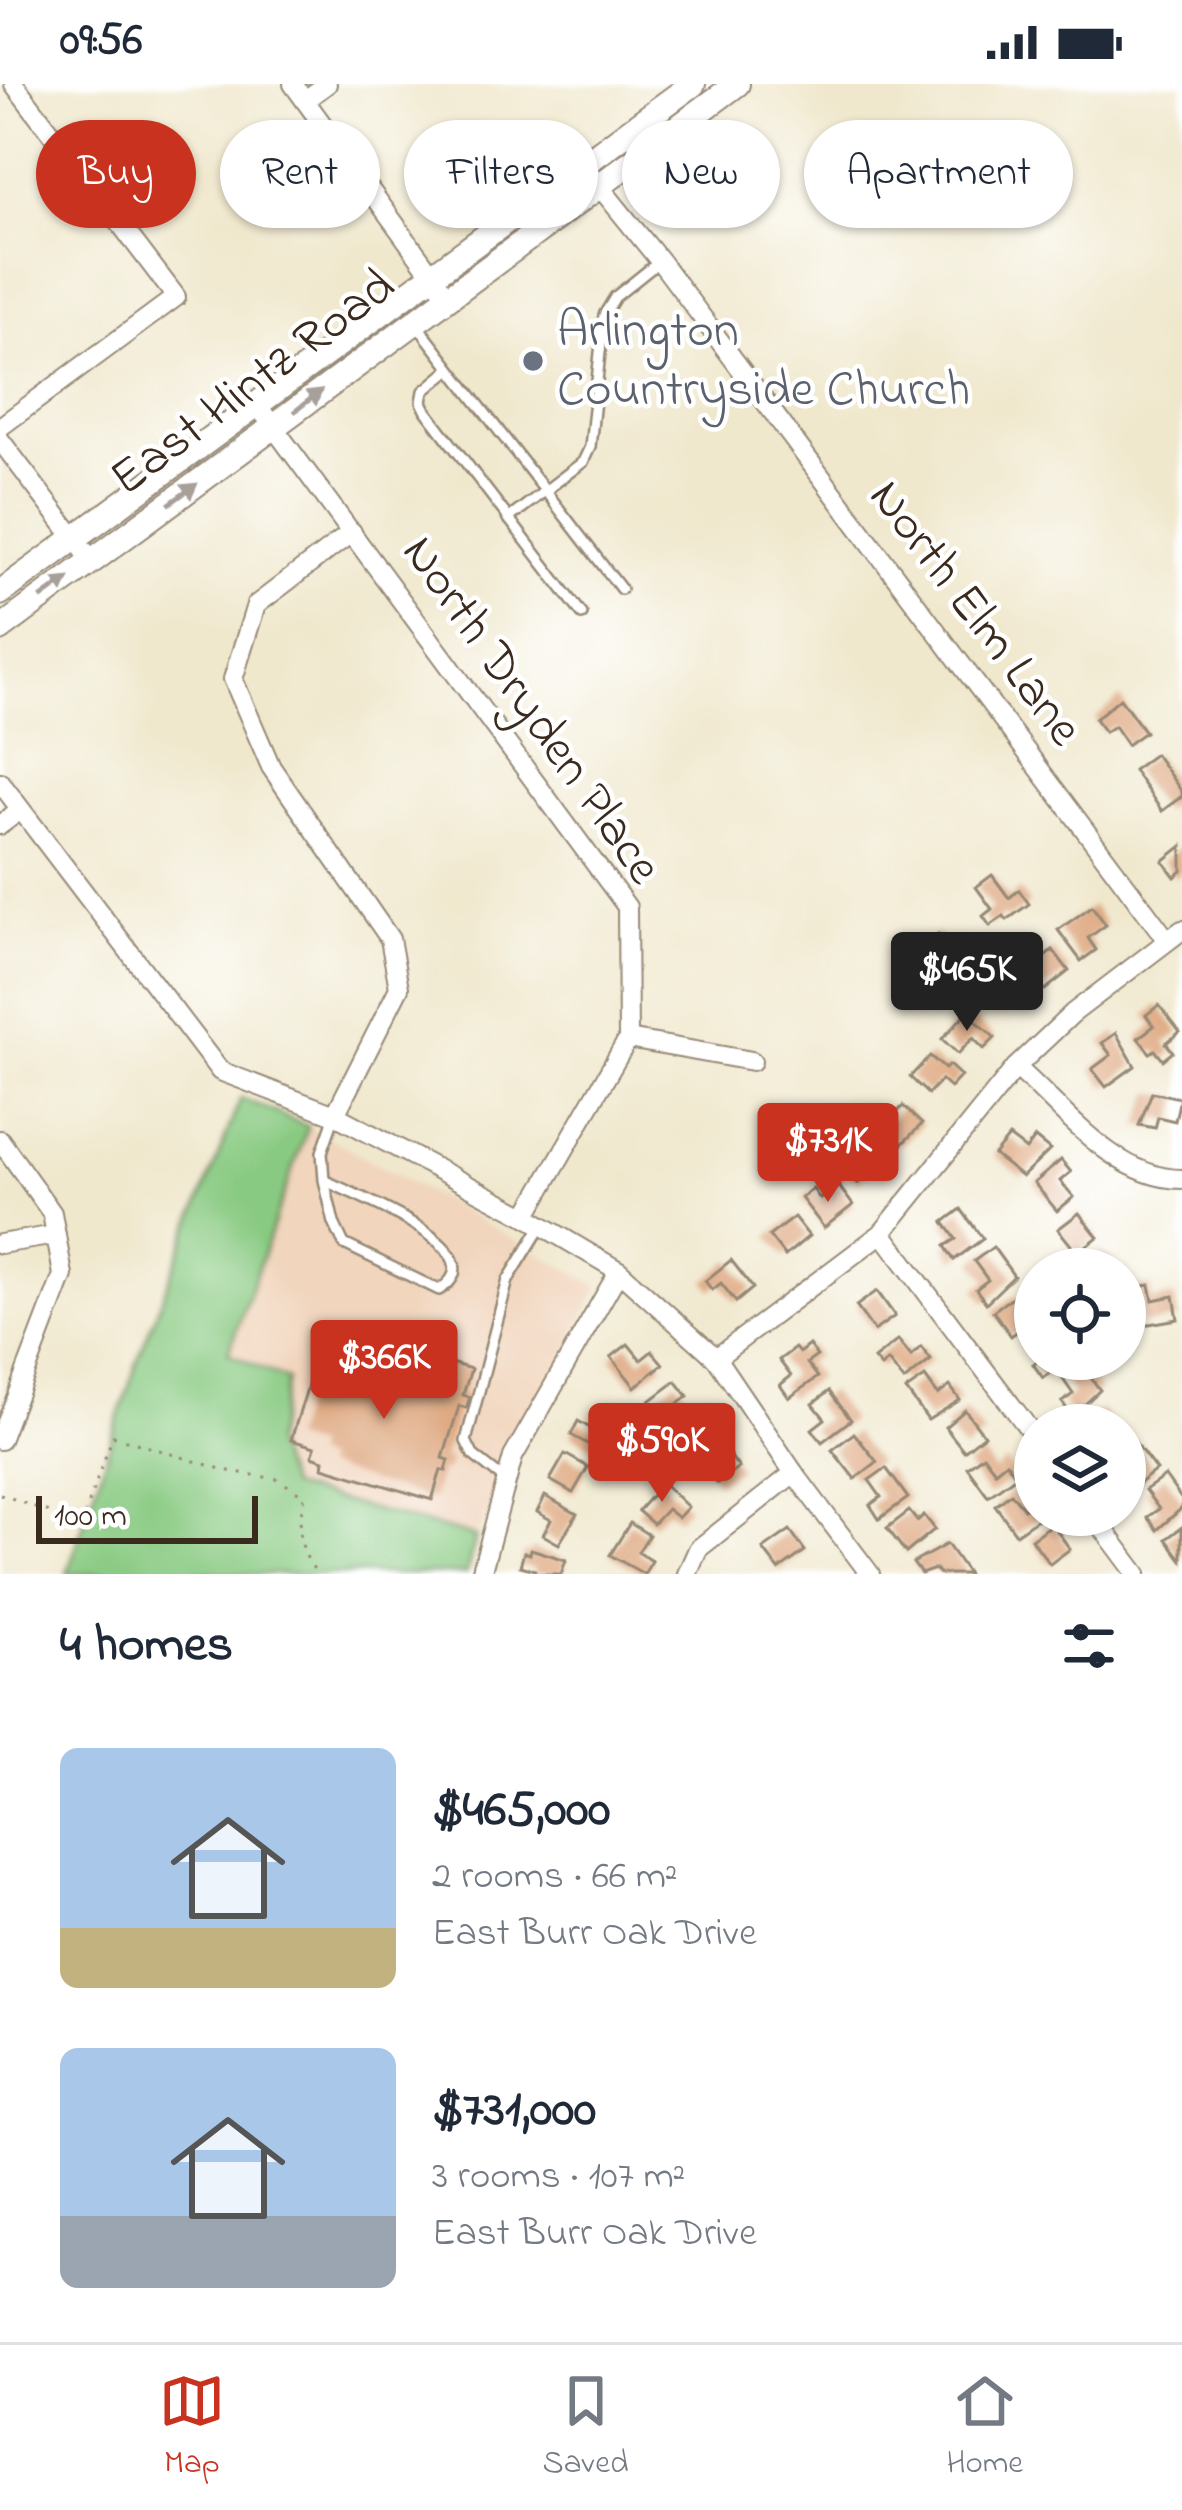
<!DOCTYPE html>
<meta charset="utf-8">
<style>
body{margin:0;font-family:"Indie Flower",sans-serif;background:#f6f6f7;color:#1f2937;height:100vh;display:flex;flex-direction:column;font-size:45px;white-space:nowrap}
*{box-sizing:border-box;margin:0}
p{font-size:39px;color:#747a83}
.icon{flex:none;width:66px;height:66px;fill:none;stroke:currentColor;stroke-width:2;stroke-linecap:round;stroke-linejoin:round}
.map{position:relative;height:1490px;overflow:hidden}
.details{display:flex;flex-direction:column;background:#fff;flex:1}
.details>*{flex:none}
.banner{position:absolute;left:36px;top:36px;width:1110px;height:108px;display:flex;gap:24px}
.fabs{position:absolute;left:1014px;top:1164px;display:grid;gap:24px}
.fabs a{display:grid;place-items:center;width:132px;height:132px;border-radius:50%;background:#fff;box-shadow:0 3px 9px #0004;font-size:60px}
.scale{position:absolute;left:36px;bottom:30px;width:222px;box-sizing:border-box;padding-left:12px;border:6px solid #3b2a1e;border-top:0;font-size:33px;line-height:42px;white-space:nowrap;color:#3b2a1e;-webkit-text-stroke:9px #fff;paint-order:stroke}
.price{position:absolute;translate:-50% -102px;padding:0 27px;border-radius:12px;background:#c8321e;color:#fff;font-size:39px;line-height:78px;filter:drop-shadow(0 3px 6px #0008)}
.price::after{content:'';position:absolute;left:50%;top:72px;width:36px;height:27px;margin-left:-18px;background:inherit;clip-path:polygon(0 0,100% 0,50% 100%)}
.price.on{background:#222;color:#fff}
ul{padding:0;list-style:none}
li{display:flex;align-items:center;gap:36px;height:300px;padding:0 60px}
li span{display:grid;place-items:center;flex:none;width:336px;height:240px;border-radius:18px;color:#555}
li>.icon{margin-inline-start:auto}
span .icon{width:144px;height:144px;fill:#fffc;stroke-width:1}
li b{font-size:51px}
h2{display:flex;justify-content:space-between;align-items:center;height:144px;padding:0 60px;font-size:51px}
.tag{padding:0 42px;border-radius:54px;background:#fff;box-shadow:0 3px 9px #0004;font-size:42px;line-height:108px}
.tag.on{background:#c8321e;color:#fff}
.status{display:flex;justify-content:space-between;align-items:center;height:84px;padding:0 60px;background:#fff;direction:ltr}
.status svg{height:33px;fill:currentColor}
.tab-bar{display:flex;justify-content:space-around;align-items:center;height:168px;border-top:3px solid #e0e1e3;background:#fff;font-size:33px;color:#747a83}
.tab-bar a{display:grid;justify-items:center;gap:6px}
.tab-bar .on{color:#c8321e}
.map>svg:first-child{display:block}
</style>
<div class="status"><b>09:56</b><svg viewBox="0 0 49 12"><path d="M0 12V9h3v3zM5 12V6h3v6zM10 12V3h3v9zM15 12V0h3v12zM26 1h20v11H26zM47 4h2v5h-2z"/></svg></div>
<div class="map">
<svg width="1182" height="1490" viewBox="0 0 1182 1490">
<rect width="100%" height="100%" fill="#fff"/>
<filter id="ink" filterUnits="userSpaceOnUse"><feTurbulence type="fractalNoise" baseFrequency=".00833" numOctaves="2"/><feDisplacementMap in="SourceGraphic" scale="24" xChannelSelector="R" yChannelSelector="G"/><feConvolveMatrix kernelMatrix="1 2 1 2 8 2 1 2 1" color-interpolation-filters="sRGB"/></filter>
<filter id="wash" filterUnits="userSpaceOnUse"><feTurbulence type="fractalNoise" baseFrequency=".004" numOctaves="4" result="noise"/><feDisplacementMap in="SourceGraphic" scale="48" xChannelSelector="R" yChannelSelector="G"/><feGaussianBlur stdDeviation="2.7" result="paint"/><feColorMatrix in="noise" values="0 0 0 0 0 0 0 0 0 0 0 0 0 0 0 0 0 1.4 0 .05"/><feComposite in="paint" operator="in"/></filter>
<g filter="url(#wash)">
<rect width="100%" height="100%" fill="#f0e8cd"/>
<polygon fill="#f1d5bd" points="308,1042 599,1202 476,1453 289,1403 273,1361 286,1296 228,1269"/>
<polygon fill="#89ca82" stroke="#627a50" stroke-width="3" points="241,1014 308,1042 228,1269 287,1296 273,1361 289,1403 476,1453 466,1490 67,1490 138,1275"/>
<g id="blocks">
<g fill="#dda47a">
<polygon points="1120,614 1145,648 1127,661 1114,642 1105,648 1095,635"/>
<polygon points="1155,670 1182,708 1182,712 1162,727 1133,686"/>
<polygon points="1182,762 1182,787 1175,793 1163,777"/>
<polygon points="992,791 1009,814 1019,806 1029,820 1007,836 1004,832 990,842 983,832 992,825 976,803"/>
<polygon points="1092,822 1106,841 1088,854 1096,866 1081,877 1058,846"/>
<polygon points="938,850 956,874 939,887 921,863"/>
<polygon points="1053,866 1069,887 1045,906 1029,886"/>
<polygon points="1159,921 1180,948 1166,959 1173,968 1163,976 1155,966 1150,969 1138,954 1154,942 1146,931"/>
<polygon points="967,928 995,954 984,965 973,954 958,970 942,955"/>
<polygon points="1116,949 1135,982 1106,1003 1092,985 1111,971 1102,959"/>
<polygon points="930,972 945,985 949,981 961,992 950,1004 941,996 928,1010 910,993"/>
<polygon points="1152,1008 1180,1014 1175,1037 1158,1033 1155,1044 1139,1041"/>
<polygon points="903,1022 922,1040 900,1062 882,1044"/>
<polygon points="1009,1053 1026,1066 1035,1054 1050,1066 1022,1093 994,1071"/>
<polygon points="864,1055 891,1080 880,1091 872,1083 858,1099 840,1082"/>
<polygon points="1061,1076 1071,1088 1060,1097 1074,1113 1057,1127 1034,1099"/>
<polygon points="838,1101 853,1121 824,1144 801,1114 813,1105 820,1115"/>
<polygon points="961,1125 983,1155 954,1176 945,1162 956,1155 944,1138"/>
<polygon points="1079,1129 1098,1153 1077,1169 1058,1145"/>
<polygon points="794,1133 809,1152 785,1172 769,1152"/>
<polygon points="993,1163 1014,1192 986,1219 976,1205 988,1196 974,1177"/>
<polygon points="1100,1168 1114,1177 1108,1185 1088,1185"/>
<polygon points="731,1176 753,1204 736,1218 721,1199 712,1206 705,1197"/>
<polygon points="1150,1201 1153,1216 1174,1212 1178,1235 1143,1241 1132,1204"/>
<polygon points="877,1207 895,1232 874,1247 856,1222"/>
<polygon points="1015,1211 1033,1236 1011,1252 993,1227"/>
<polygon points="898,1256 911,1272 921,1263 931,1276 904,1297 888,1277 881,1283 874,1275"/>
<polygon points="628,1260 641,1276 652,1267 663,1280 635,1303 611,1273"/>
<polygon points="809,1261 817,1272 807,1279 818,1293 789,1314 780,1301 791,1292 779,1276 795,1264 799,1269"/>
<polygon points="427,1272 471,1285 463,1311 470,1313 466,1324 459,1322 443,1374 449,1376 446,1387 441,1386 432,1416 323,1383 324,1376 312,1372 315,1363 291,1356 313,1285 332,1291 335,1283 347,1287 350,1274 377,1282 379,1277 421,1290"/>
<polygon points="1040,1275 1067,1275 1043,1294 1033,1280"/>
<polygon points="1079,1277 1100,1306 1072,1332 1062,1318 1073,1310 1060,1291"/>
<polygon points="925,1293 938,1311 950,1302 960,1316 928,1336 906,1306"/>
<polygon points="676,1297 688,1312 676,1321 688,1338 670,1351 646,1320"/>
<polygon points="829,1307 851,1336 822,1358 812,1345 825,1335 813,1320"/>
<polygon points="965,1326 984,1351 964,1367 945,1343"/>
<polygon points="1101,1326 1113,1341 1080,1341"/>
<polygon points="602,1328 621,1338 604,1369 571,1351 578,1337 592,1345"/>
<polygon points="854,1349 877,1378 855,1395 832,1366"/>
<polygon points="1134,1357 1156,1386 1129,1407 1125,1403 1125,1389 1129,1386 1125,1380 1125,1364"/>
<polygon points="720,1358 739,1384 717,1399 699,1373"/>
<polygon points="565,1370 588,1383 573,1409 550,1396"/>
<polygon points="983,1371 995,1387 1006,1378 1016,1392 988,1412 967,1383"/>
<polygon points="886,1384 908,1414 879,1435 870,1421 881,1413 869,1396"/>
<polygon points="1165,1392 1182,1416 1182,1424 1157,1446 1147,1433 1159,1425 1145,1406"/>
<polygon points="663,1399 688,1423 678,1434 667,1425 653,1440 638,1427"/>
<polygon points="1011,1409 1024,1425 1035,1417 1035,1431 1043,1431 1016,1450 995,1421"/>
<polygon points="545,1412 577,1430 559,1460 543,1451 551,1436 537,1428"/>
<polygon points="909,1427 917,1437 924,1431 935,1445 906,1469 887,1444"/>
<polygon points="630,1439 649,1451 638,1468 652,1477 644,1490 610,1471"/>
<polygon points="1052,1440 1070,1465 1050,1480 1031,1455"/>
<polygon points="1182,1443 1182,1476 1166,1455"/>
<polygon points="790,1446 805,1467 779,1486 763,1465"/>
<polygon points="947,1460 968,1490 939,1490 935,1485 921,1490 913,1479"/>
<polygon points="531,1465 566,1476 561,1490 534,1490 535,1486 520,1482 524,1468 530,1470"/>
</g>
</g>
</g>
<g filter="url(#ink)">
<use href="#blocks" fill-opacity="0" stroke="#968976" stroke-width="3"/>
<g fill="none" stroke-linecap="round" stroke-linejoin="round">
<defs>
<g id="service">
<polyline points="418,242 621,505"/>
<polyline points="449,286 424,307 422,318 427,328 582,530"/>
<polyline points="508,435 583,378 590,363 604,231 615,213 660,177"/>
<path d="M324,1096C353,1111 503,1167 439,1206L344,1160L334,1139L324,1096L322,1068L335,1031"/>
<polyline points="506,1397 473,1371 466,1357 508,1196 542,1141"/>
</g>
<g id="minor">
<polyline points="293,0 448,213"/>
<polyline points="305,16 327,0"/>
<polyline points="583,82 660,177 1167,856"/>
<polyline points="258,322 627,823 628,955 526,1132"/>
<polyline points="0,343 176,213 14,0"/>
<polyline points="0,356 92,477"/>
<polyline points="0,698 220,987 335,1031 526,1132 619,1187 716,1274 794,1389 870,1490"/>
<polyline points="0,741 20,726"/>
<polyline points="628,955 752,977"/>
<path d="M1016,983C1064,1025 1115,1095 1182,1095"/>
<polyline points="335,1031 399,904 390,855 271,683 233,595 256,521 352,448"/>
<polyline points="0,1056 52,1129 63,1191 0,1356"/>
<polyline points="882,1149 1035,1353"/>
<polyline points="0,1160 56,1151"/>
<polyline points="716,1274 882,1149 1016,983 1073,929 1182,846"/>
<polyline points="1093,1431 1137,1490"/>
<polyline points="481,1490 513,1373 619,1187"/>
<polyline points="687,1490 698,1465 794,1389"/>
</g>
<g id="secondary">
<polyline points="0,509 693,0"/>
<polyline points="0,545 737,0"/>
</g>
</defs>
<use href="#service" stroke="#968976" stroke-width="14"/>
<use href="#minor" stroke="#968976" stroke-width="22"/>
<use href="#secondary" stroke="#968976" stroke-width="28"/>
<path stroke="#968976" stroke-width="3" stroke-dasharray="3 9" stroke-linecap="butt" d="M0,1410L81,1440L113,1352L224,1386L277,1395L305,1412C297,1441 297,1466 318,1490"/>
<use href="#service" stroke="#fff" stroke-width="9"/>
<use href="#minor" stroke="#fff" stroke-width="18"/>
<use href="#secondary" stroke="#fff" stroke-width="24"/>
</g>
<defs><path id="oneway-solid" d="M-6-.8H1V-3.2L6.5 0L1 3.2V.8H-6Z" transform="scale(3)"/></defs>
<g fill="#a79f9a">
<use href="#oneway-solid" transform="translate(308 317) rotate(-38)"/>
<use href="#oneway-solid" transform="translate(183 410) rotate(-36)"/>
<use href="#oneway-solid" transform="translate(55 504) rotate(-36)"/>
</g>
</g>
<circle fill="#6b7280" stroke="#fff" stroke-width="4.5" cx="533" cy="277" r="12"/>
<g text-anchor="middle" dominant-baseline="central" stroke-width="9" stroke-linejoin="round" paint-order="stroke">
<g font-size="51" fill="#5b616d" stroke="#fff" text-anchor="start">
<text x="557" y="248">Arlington<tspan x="557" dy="59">Countryside Church</tspan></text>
</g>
<g font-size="51" fill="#3b2a1e" stroke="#fff">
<text transform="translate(254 300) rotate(-37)">East Hintz Road</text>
<text transform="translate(974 530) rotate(53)">North Elm Lane</text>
<text transform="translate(530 627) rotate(55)">North Dryden Place</text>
</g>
</g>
</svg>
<div class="fabs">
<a><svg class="icon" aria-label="locate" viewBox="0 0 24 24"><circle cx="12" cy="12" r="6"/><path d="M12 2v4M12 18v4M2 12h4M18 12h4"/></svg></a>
<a><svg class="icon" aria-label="layers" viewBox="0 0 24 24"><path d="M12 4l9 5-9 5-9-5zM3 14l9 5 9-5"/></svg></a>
</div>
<div class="scale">100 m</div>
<b class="price on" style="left:967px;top:950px">$465K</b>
<b class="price" style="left:828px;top:1121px">$731K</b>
<b class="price" style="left:384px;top:1338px">$366K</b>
<b class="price" style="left:662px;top:1421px">$590K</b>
<div class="banner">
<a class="tag on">Buy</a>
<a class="tag">Rent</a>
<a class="tag">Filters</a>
<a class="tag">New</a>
<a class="tag">Apartment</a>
</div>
</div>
<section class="details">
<h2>4 homes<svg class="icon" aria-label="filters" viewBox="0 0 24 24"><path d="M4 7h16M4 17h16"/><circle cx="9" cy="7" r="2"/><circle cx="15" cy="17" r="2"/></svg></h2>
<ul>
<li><span style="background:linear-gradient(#a9c7e8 75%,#c2b280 0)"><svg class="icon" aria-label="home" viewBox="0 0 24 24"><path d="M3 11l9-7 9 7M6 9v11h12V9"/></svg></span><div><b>$465,000</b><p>2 rooms · 66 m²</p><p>East Burr Oak Drive</p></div></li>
<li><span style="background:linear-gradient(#a9c7e8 70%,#9aa5b1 0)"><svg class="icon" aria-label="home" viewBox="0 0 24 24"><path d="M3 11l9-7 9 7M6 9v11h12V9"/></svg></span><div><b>$731,000</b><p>3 rooms · 107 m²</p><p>East Burr Oak Drive</p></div></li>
</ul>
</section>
<nav class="tab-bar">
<a class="on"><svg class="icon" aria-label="map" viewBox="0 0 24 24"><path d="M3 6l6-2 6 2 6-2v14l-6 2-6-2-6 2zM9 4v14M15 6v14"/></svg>Map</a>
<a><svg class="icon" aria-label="saved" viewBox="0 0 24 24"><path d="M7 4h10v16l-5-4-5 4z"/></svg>Saved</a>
<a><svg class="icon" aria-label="home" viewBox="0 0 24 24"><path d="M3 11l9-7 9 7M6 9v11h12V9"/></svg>Home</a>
</nav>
